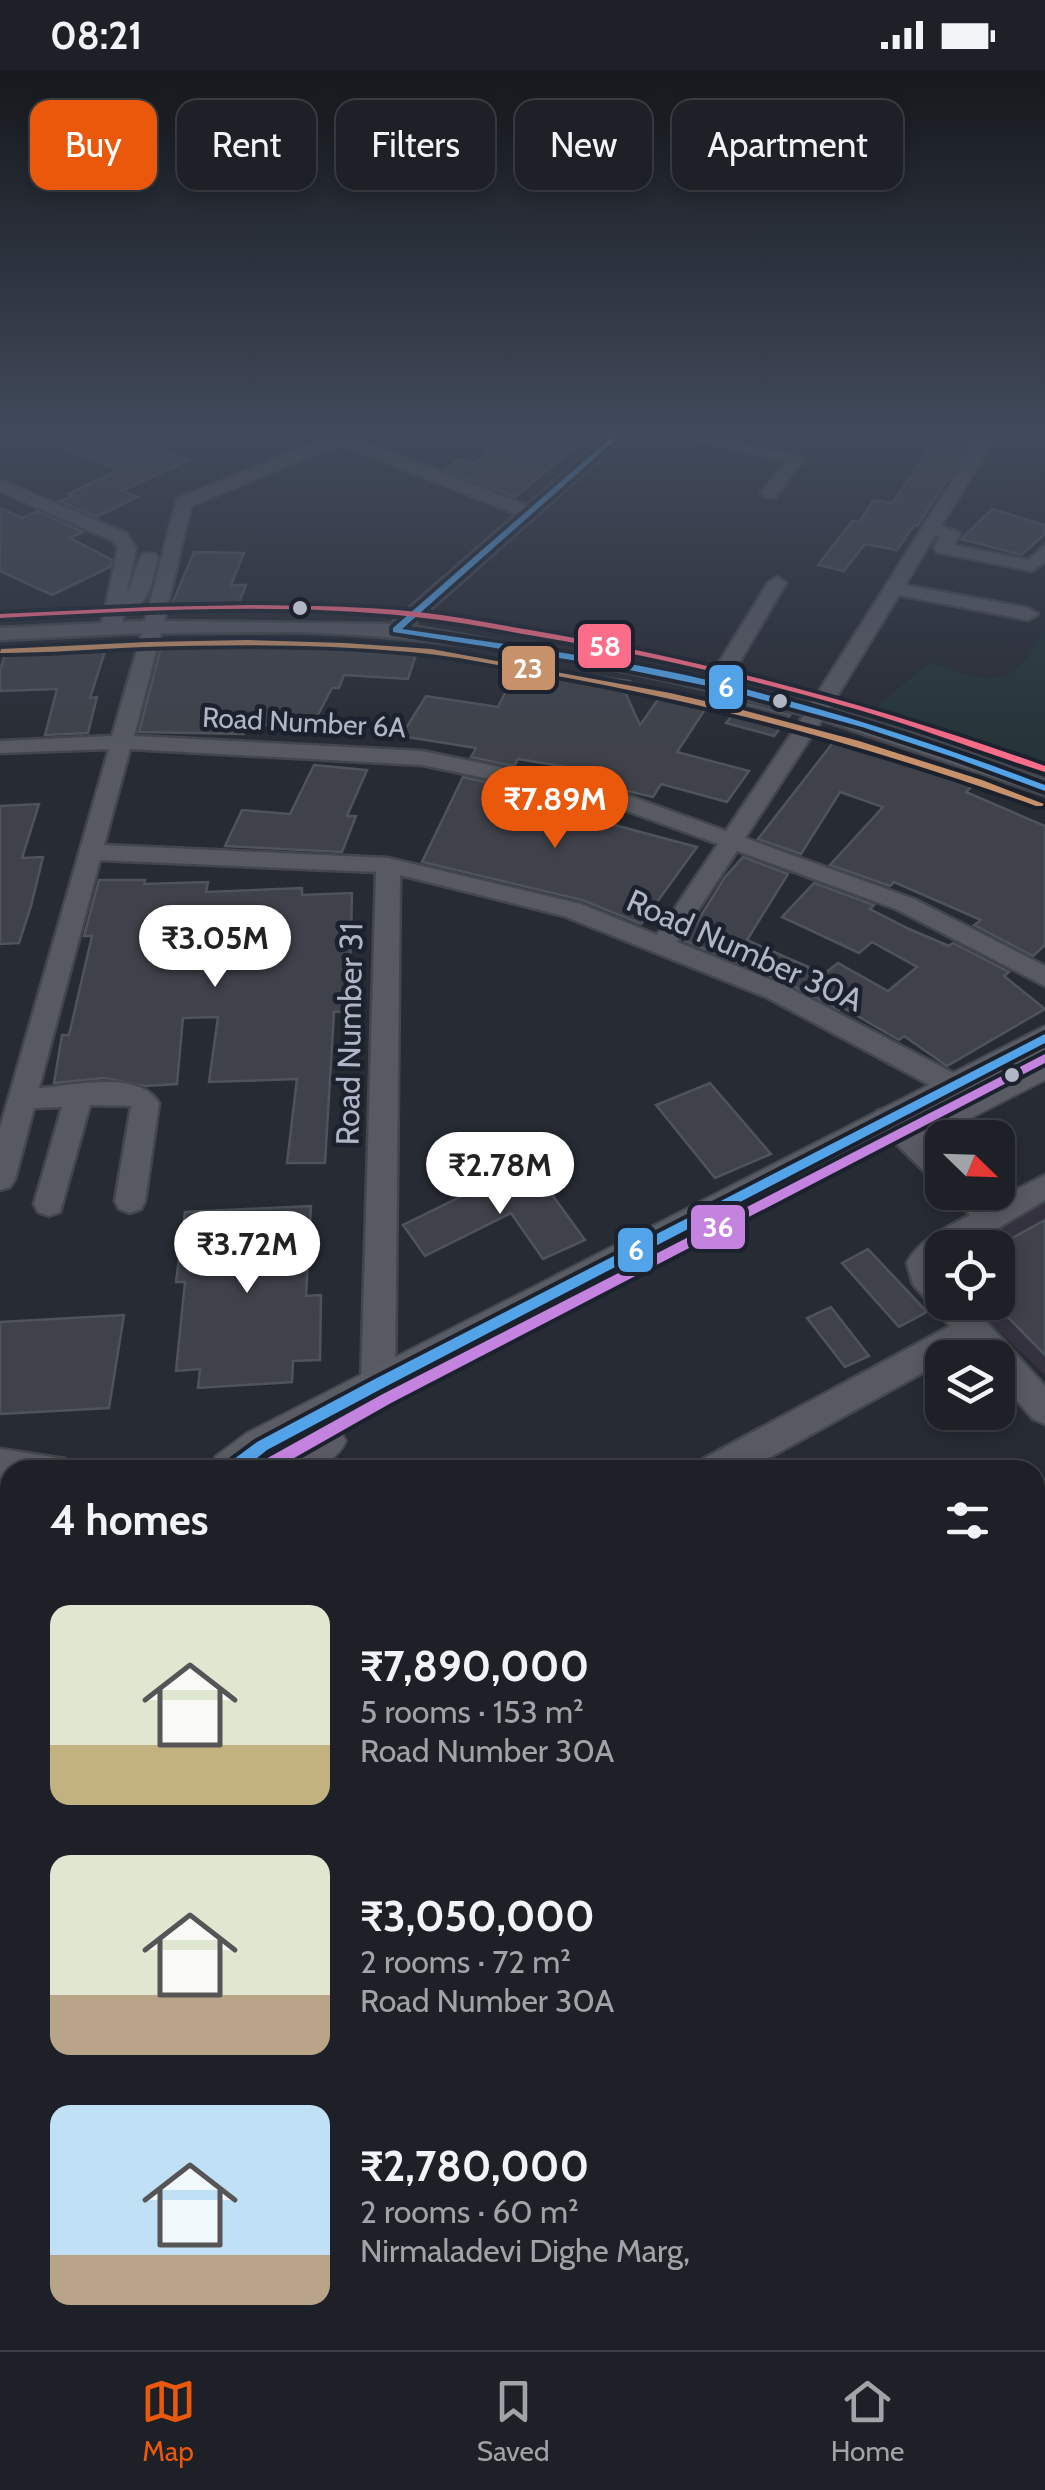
<!DOCTYPE html>
<meta charset="utf-8">
<style>
body{margin:0;font-family:Cabin,sans-serif;background:#25282e;color:#f1f3f6;height:100vh;display:flex;flex-direction:column;font-size:38px;white-space:nowrap}
*{box-sizing:border-box;margin:0}
p{font-size:32px;color:#a0a3a7}
.icon{flex:none;width:55px;height:55px;fill:none;stroke:currentColor;stroke-width:2;stroke-linecap:round;stroke-linejoin:round}
.map{position:relative;flex:1;overflow:hidden}
.side{position:absolute;left:0px;top:1390px;width:1045px;height:890px;display:flex;flex-direction:column;background:#1d2026;border-radius:30px 30px 0 0;box-shadow:0 5px 15px #0003,0 0 0 2px #3b3e43}
.side>*{flex:none}
.guide{position:absolute;left:30px;top:30px;width:985px;height:90px;display:flex;gap:20px}
.needle{width:65px;rotate:113deg}
.buttons{position:absolute;left:925px;top:1050px;display:grid;gap:20px}
.buttons a{display:grid;place-items:center;width:90px;height:90px;border-radius:20px;background:#1d2026;box-shadow:0 5px 15px #0003,0 0 0 2px #3b3e43;font-size:50px}
.price{position:absolute;translate:-50% -85px;padding:0 22px;border-radius:35px;background:#fff;color:#222;font-size:32px;line-height:65px;filter:drop-shadow(0 2px 5px #0008)}
.price::after{content:'';position:absolute;left:50%;top:60px;width:30px;height:22px;margin-left:-15px;background:inherit;clip-path:polygon(0 0,100% 0,50% 100%)}
.price.current{background:#ea580c;color:#fff}
ul{padding:0;list-style:none}
li{display:flex;align-items:center;gap:30px;height:250px;padding:0 50px}
li span{display:grid;place-items:center;flex:none;width:280px;height:200px;border-radius:20px;color:#555}
li>.icon{margin-inline-start:auto}
span .icon{width:120px;height:120px;fill:#fffc;stroke-width:1}
li b{font-size:42px}
h2{display:flex;justify-content:space-between;align-items:center;height:120px;padding:0 50px;font-size:42px}
.pill{padding:0 35px;border-radius:20px;background:#1d2026;box-shadow:0 5px 15px #0003,0 0 0 2px #3b3e43;font-size:35px;line-height:90px}
.pill.current{background:#ea580c;color:#fff}
.status{display:flex;justify-content:space-between;align-items:center;height:70px;padding:0 50px;background:#1d2026;direction:ltr}
.status svg{height:28px;fill:currentColor}
.tabs{display:flex;justify-content:space-around;align-items:center;height:140px;border-top:2px solid #3b3e43;background:#1d2026;font-size:28px;color:#a0a3a7}
.tabs a{display:grid;justify-items:center;gap:5px}
.tabs .current{color:#ea580c}
.map>svg:first-child{display:block}
</style>
<div class="status"><b>08:21</b><svg viewBox="0 0 49 12"><path d="M0 12V9h3v3zM5 12V6h3v6zM10 12V3h3v9zM15 12V0h3v12zM26 1h20v11H26zM47 4h2v5h-2z"/></svg></div>
<div class="map">
<svg width="1045" height="2280" viewBox="0 0 1045 2280">
<rect width="100%" height="100%" fill="#272b33"/>
<polygon fill="#34323f" points="1045,1127 1045,1305 969,1233 998,1232 998,1178 958,1178"/>
<path fill="#243438" d="M1045,561V706L865,647L930,592C991,614 1008,624 1045,561Z"/>
<g fill="#3f424a" stroke="#4f535b" stroke-width="2.5">
<polygon points="31,365 121,365 189,390 122,421 138,427 96,447 60,431 73,426 68,424 119,400"/>
<polygon points="509,365 554,365 583,370 515,427 445,400 458,390 475,393"/>
<polygon points="940,365 977,365 917,456 914,455 897,480 865,474 844,501 818,495 852,451 859,452 874,430 892,433"/>
<polygon points="0,438 22,448 37,441 83,462 70,468 112,490 110,497 52,525 0,501"/>
<polygon points="992,439 1045,455 1045,464 1021,485 961,469"/>
<polygon points="194,482 244,483 231,515 246,515 238,535 172,534"/>
<polygon points="162,574 265,576 416,585 408,609 344,605 339,618 332,618 310,660 248,653 244,664 139,662"/>
<polygon points="107,575 90,628 97,627 88,663 45,665 57,619 0,621 0,600 8,576"/>
<polygon points="518,597 630,611 625,622 640,655 662,624 708,635 677,682 749,701 727,732 661,714 653,727 589,712 596,702 518,689 514,696 471,687 476,678 401,666 426,626 498,637"/>
<polygon points="743,633 790,645 774,666 726,653"/>
<polygon points="835,670 973,715 966,722 1045,756 1045,875 1033,886 974,855 981,850 894,812 890,816 830,795 883,737 840,722 801,784 758,769"/>
<polygon points="314,695 367,700 347,746 356,746 342,782 225,776 242,740 290,744"/>
<polygon points="463,707 504,716 502,725 697,777 641,854 582,830 422,792"/>
<polygon points="39,734 22,788 43,787 31,836 19,873 0,874 0,736"/>
<polygon points="743,787 788,804 747,870 824,904 838,893 888,921 917,897 872,872 859,883 782,847 814,813 874,835 870,839 909,859 949,876 953,873 1009,902 1004,906 1045,939 947,996 904,966 899,970 842,937 839,940 785,912 685,871 725,807"/>
<polygon points="99,810 145,810 144,814 208,812 206,822 302,818 302,825 352,823 349,941 334,942 325,1093 287,1093 297,1009 209,1012 218,947 183,948 177,1014 145,1016 104,1008 54,1013 62,965 69,965 92,866 84,866"/>
<polygon points="710,1013 771,1084 715,1108 656,1035"/>
<polygon points="535,1101 585,1170 543,1189 511,1143 425,1186 403,1155 470,1122 474,1127"/>
<polygon points="311,1136 306,1226 321,1225 320,1290 293,1291 292,1312 198,1318 200,1299 176,1301 185,1212 176,1212 185,1142"/>
<polygon points="1045,1150 1045,1285 998,1237 998,1176"/>
<polygon points="868,1179 927,1242 899,1257 842,1193"/>
<polygon points="831,1237 869,1286 845,1297 807,1248"/>
<polygon points="124,1245 109,1338 0,1344 0,1252"/>
</g>
<g fill="none" stroke-linecap="round" stroke-linejoin="round">
<defs>
<g id="minor">
<path d="M333,365H356L354,368L527,436L609,365H626L412,556L709,609L768,513L777,507L786,513L727,613L811,634L981,365H997L941,456L960,463L954,475L1028,490L1045,475V492L1032,501L937,482L934,478L940,466L935,465L905,515L1028,538L1038,544L1028,550L899,525L829,639L926,668L1045,710V725L822,650L745,768L914,829L1045,896V916L896,839L737,781L677,872L784,915L961,1007L965,1014L961,1021H941L766,927L564,846L400,805L395,1314L390,1324L378,1328L366,1324L361,1314L376,802L100,790L39,1018C72,1016 139,999 159,1033L145,1131L141,1139L130,1143L119,1139L115,1131L131,1036L90,1035L60,1142L49,1146L38,1142L34,1134L62,1037L34,1038L15,1109L10,1117L0,1120V1058L109,679L0,683V671L112,666L142,563L0,570V558L102,553L118,478L113,471L0,421V410L126,463L136,478L126,527L140,488L143,484H155L158,488C152,509 150,539 124,542L122,552L145,551L177,429ZM340,374L517,444L391,554L164,551L191,436ZM295,562C466,567 639,599 804,645L726,761L616,721L422,681L134,666L161,563ZM130,679L422,695L602,732L718,774L657,865L581,834L388,788L104,775Z"/>
<polygon points="673,365 704,365 805,388 775,427 769,428 761,423 786,391"/>
<polygon points="887,1038 897,1041 942,1084 942,1112 932,1109 877,1055 873,1048 877,1041"/>
<path d="M1045,1105V1130L965,1178H942V1191L938,1195L942,1205V1232H968L1045,1316V1354L1033,1349L998,1309V1288H978L969,1277L942,1288V1292L747,1400H698L703,1389L950,1256L913,1214L907,1193C919,1169 947,1158 970,1145L950,1122H985L994,1131Z"/>
<polygon points="0,1379 65,1389 70,1400 10,1400 10,1412 0,1411"/>
<polygon points="1045,1482 1045,1518 1035,1522 1035,1486"/>
<polygon points="10,1790 10,1842 0,1846 0,1794"/>
<polygon points="1035,1826 1045,1830 1045,1876 1035,1871"/>
<polygon points="0,2237 10,2241 10,2270 36,2270 40,2280 0,2280"/>
<polygon points="400,2270 453,2270 449,2280 396,2280"/>
<polygon points="524,2270 576,2270 580,2280 520,2280"/>
<polygon points="975,2270 1032,2270 1036,2280 979,2280"/>
</g>
<g id="major">
<path d="M1045,956V983L1035,988L1045,989V1010L922,1073L909,1077L896,1073L891,1064L393,1327L338,1357L346,1371C325,1416 251,1400 209,1400L216,1386L247,1363Z"/>
<polygon points="10,1655 10,1764 0,1769 0,1659"/>
</g>
</defs>
<use href="#minor" stroke="#43464c" stroke-width="5"/>
<use href="#major" stroke="#454850" stroke-width="4"/>
<use href="#minor" fill="#575a62" fill-rule="evenodd"/>
<use href="#major" fill="#5a5c64" fill-rule="evenodd"/>
<defs>
<g id="bus-1">
<path d="M614,365H621L402,559C495,573 589,585 681,604C805,631 926,670 1045,715V721L953,687L862,657L727,620L610,596L393,562V558Z"/>
<polygon points="1045,964 1045,973 383,1318 267,1380 242,1400 224,1400 226,1395 257,1372 373,1310"/>
</g>
<path id="bus-2" d="M247,570L345,573L431,579L670,623L735,638L859,671L982,710L1044,734L1042,736H1036C878,679 718,635 552,605C505,597 458,586 410,582C322,574 233,574 144,577C96,579 48,583 0,583L1,579L148,572Z"/>
<path id="bus-3" d="M250,535C306,536 362,536 418,542C456,546 493,554 530,560C706,590 877,636 1045,696V702C982,682 921,658 859,640C752,609 644,584 535,566C495,559 455,551 415,547C278,532 138,541 0,548V544L150,537Z"/>
<polygon id="bus-4" points="1045,984 1045,993 391,1333 273,1400 253,1400 255,1395 381,1325"/>
</defs>
<use href="#bus-1" stroke="#1b212d" stroke-width="8"/>
<use href="#bus-2" stroke="#1b212d" stroke-width="8"/>
<use href="#bus-3" stroke="#1b212d" stroke-width="8"/>
<use href="#bus-4" stroke="#1b212d" stroke-width="8"/>
<use href="#bus-1" fill="#53a3e8" fill-rule="evenodd"/>
<use href="#bus-2" fill="#c7916a" fill-rule="evenodd"/>
<use href="#bus-3" fill="#fb6d88" fill-rule="evenodd"/>
<use href="#bus-4" fill="#c483df" fill-rule="evenodd"/>
</g>
<linearGradient id="sky" x2="0" y2="1"><stop stop-color="#15181c"/><stop offset="0.53" stop-color="#414a5b"/><stop offset="1" stop-color="#414a5b" stop-opacity="0"/></linearGradient>
<rect width="1045" height="684" fill="url(#sky)"/>
<g fill="#b1b6c5" stroke="#1b212d" stroke-width="4">
<circle cx="300" cy="538" r="9"/>
<circle cx="780" cy="631" r="9"/>
<circle cx="1012" cy="1005" r="9"/>
</g>
<g text-anchor="middle" dominant-baseline="central" stroke-width="9" stroke-linejoin="round" paint-order="stroke">
<g font-size="28" fill="#b1b6c5" stroke="#1b212d">
<text transform="translate(304 652) rotate(3)">Road Number 6A</text>
</g>
<g font-size="32" fill="#b1b6c5" stroke="#1b212d">
<text transform="translate(745 880) rotate(24)">Road Number 30A</text>
<text transform="translate(349 964) rotate(-89)">Road Number 31</text>
</g>
</g>
<g stroke="#1b212d" stroke-width="4">
<rect x="576" y="552" width="57" height="48" rx="10" fill="#fb6d88"/>
<rect x="500" y="574" width="57" height="48" rx="10" fill="#c7916a"/>
<rect x="707" y="593" width="38" height="48" rx="10" fill="#53a3e8"/>
<rect x="689" y="1133" width="58" height="48" rx="10" fill="#c483df"/>
<rect x="616" y="1156" width="39" height="48" rx="10" fill="#53a3e8"/>
</g>
<g font-size="28" text-anchor="middle" font-weight="bold" fill="#fff">
<text x="605" y="586">58</text>
<text x="528" y="608">23</text>
<text x="726" y="627">6</text>
<text x="718" y="1167">36</text>
<text x="636" y="1190">6</text>
</g>
</svg>
<div class="buttons">
<a><svg class="needle" viewBox="-14 -14 28 28"><path d="M0-13l5 13h-10z" fill="#e53935"/><path d="M0 13l5-13h-10z" fill="#a0a3a7"/></svg></a>
<a><svg class="icon" aria-label="locate" viewBox="0 0 24 24"><circle cx="12" cy="12" r="6"/><path d="M12 2v4M12 18v4M2 12h4M18 12h4"/></svg></a>
<a><svg class="icon" aria-label="layers" viewBox="0 0 24 24"><path d="M12 4l9 5-9 5-9-5zM3 14l9 5 9-5"/></svg></a>
</div>
<b class="price current" style="left:555px;top:781px">₹7.89M</b>
<b class="price" style="left:215px;top:920px">₹3.05M</b>
<b class="price" style="left:500px;top:1147px">₹2.78M</b>
<b class="price" style="left:247px;top:1226px">₹3.72M</b>
<div class="guide">
<a class="pill current">Buy</a>
<a class="pill">Rent</a>
<a class="pill">Filters</a>
<a class="pill">New</a>
<a class="pill">Apartment</a>
</div>
<section class="side">
<h2>4 homes<svg class="icon" aria-label="filters" viewBox="0 0 24 24"><path d="M4 7h16M4 17h16"/><circle cx="9" cy="7" r="2"/><circle cx="15" cy="17" r="2"/></svg></h2>
<ul>
<li><span style="background:linear-gradient(#dfe7d0 70%,#c2b280 0)"><svg class="icon" aria-label="home" viewBox="0 0 24 24"><path d="M3 11l9-7 9 7M6 9v11h12V9"/></svg></span><div><b>₹7,890,000</b><p>5 rooms · 153 m²</p><p>Road Number 30A</p></div></li>
<li><span style="background:linear-gradient(#dfe7d0 70%,#b9a48a 0)"><svg class="icon" aria-label="home" viewBox="0 0 24 24"><path d="M3 11l9-7 9 7M6 9v11h12V9"/></svg></span><div><b>₹3,050,000</b><p>2 rooms · 72 m²</p><p>Road Number 30A</p></div></li>
<li><span style="background:linear-gradient(#bfe0f5 75%,#b9a48a 0)"><svg class="icon" aria-label="home" viewBox="0 0 24 24"><path d="M3 11l9-7 9 7M6 9v11h12V9"/></svg></span><div><b>₹2,780,000</b><p>2 rooms · 60 m²</p><p>Nirmaladevi Dighe Marg,</p></div></li>
</ul>
</section>
</div>
<nav class="tabs">
<a class="current"><svg class="icon" aria-label="map" viewBox="0 0 24 24"><path d="M3 6l6-2 6 2 6-2v14l-6 2-6-2-6 2zM9 4v14M15 6v14"/></svg>Map</a>
<a><svg class="icon" aria-label="saved" viewBox="0 0 24 24"><path d="M7 4h10v16l-5-4-5 4z"/></svg>Saved</a>
<a><svg class="icon" aria-label="home" viewBox="0 0 24 24"><path d="M3 11l9-7 9 7M6 9v11h12V9"/></svg>Home</a>
</nav>
